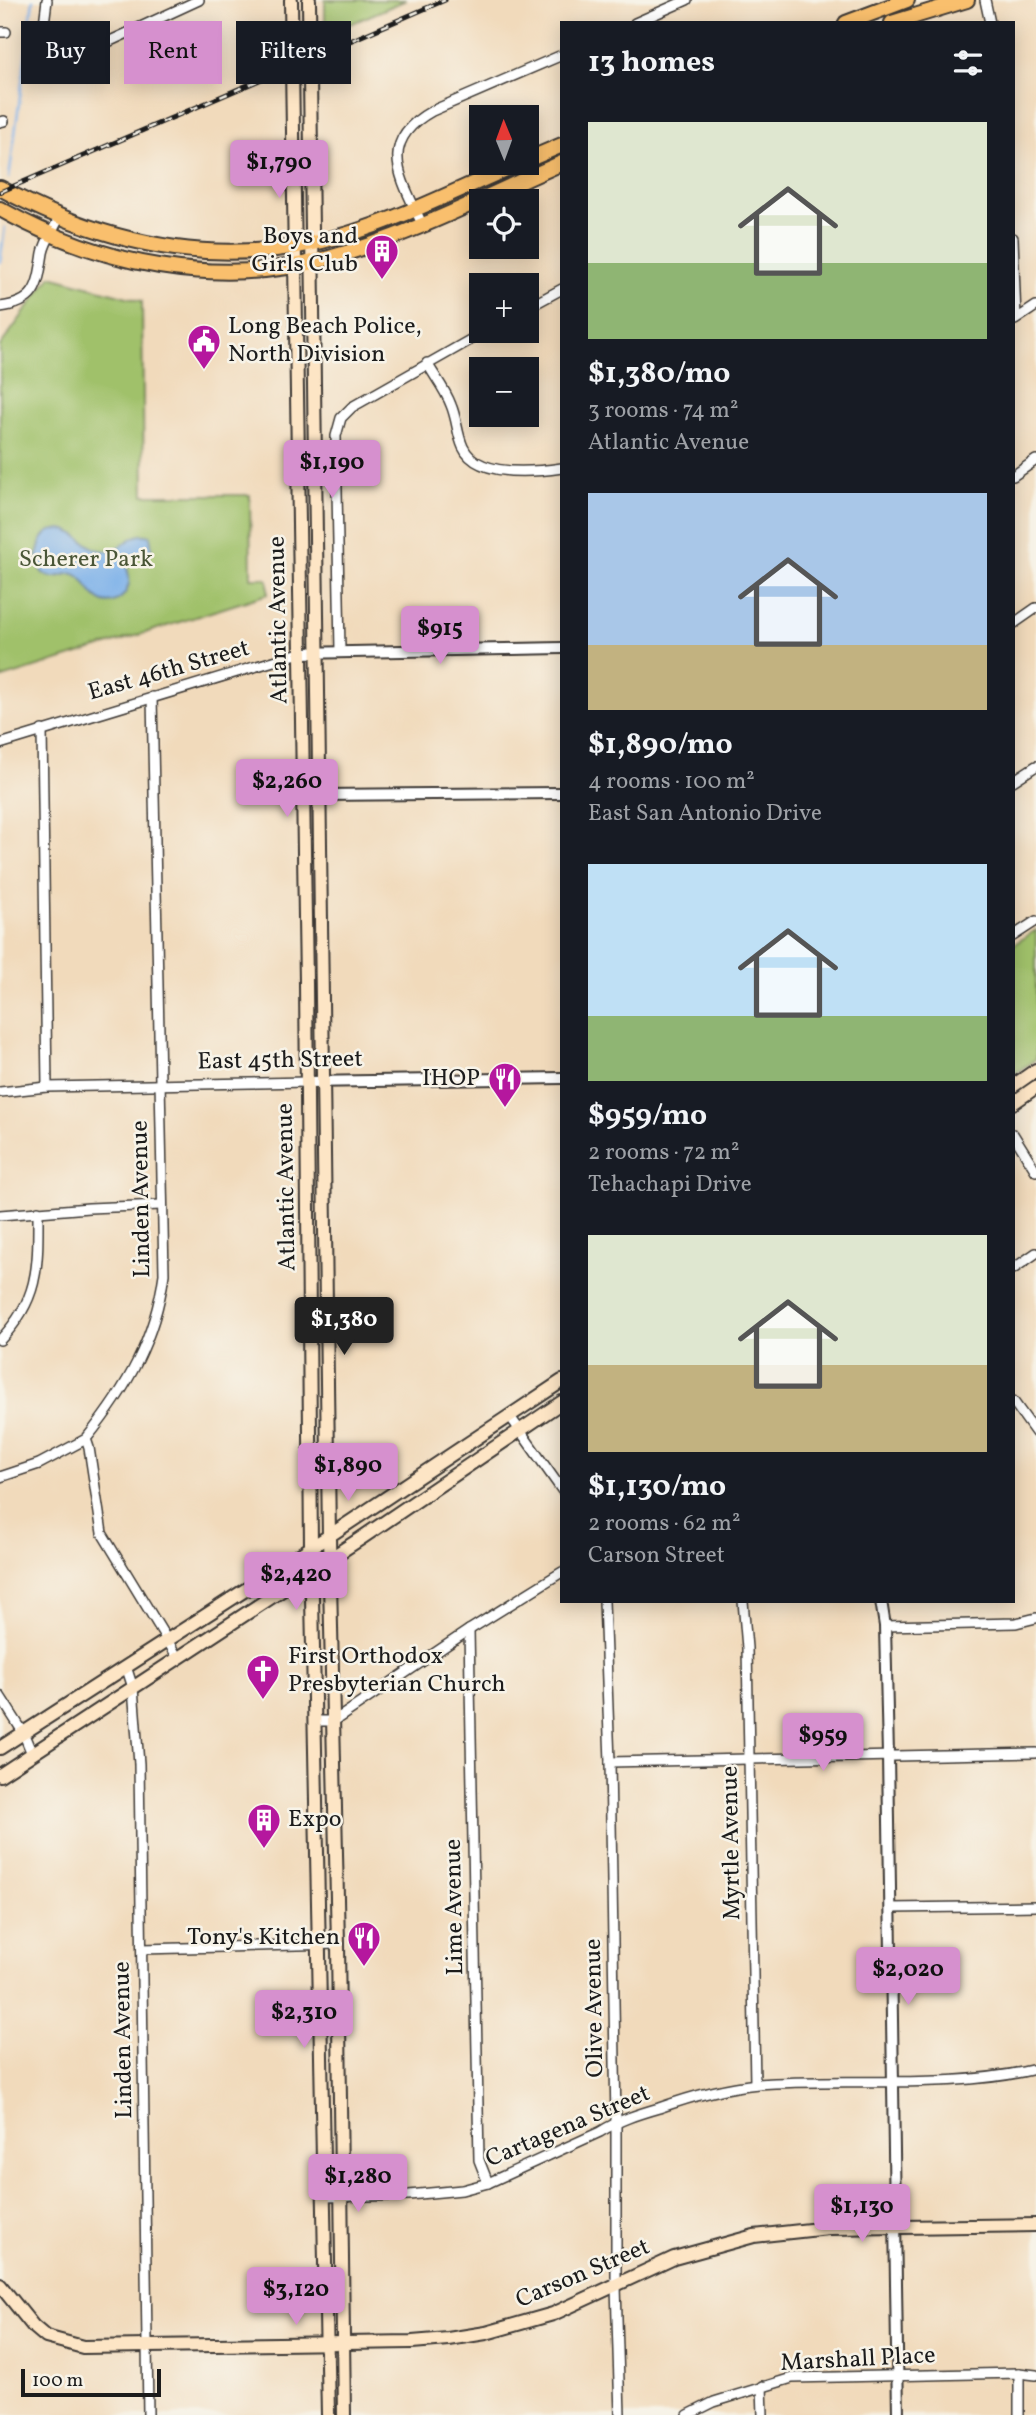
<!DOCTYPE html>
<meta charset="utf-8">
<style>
body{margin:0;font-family:Vollkorn,serif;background:#242831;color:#f1f3f6;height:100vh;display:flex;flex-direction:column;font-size:26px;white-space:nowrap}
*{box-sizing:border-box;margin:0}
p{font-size:23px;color:#9ea1a6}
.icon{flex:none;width:38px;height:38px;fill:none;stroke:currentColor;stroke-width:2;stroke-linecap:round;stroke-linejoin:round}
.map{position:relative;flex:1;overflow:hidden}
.side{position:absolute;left:560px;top:21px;width:455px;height:1582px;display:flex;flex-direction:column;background:#171b24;border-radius:0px;box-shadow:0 4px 18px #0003}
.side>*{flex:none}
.banner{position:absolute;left:21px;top:21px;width:434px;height:63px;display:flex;gap:14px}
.needle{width:46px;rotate:359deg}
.buttons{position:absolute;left:469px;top:105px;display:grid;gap:14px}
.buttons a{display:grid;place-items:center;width:70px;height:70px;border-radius:0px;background:#171b24;box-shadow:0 4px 18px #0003;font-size:35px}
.scale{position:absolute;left:21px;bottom:18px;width:140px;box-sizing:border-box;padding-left:7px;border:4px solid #1c1c1c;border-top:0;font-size:19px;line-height:24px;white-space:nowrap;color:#1c1c1c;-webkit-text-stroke:5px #f7f3e8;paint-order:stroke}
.price{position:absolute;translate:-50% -60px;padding:0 16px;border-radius:7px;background:#d690ce;color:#111;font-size:23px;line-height:46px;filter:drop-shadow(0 2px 4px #0008)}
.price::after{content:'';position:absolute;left:50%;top:42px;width:21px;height:16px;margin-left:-10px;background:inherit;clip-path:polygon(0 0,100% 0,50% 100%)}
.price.active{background:#222;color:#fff}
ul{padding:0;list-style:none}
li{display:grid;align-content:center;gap:14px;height:371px;padding:0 28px}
li span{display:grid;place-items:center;height:217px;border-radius:0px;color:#555}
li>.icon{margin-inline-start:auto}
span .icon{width:126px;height:126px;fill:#fffc;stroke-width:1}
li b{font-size:30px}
h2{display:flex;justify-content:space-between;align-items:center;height:84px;padding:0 28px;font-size:30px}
.tag{padding:0 24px;border-radius:0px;background:#171b24;box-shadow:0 4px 18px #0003;font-size:24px;line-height:63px}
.tag.active{background:#d690ce;color:#111}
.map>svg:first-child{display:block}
</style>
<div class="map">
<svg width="1036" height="2415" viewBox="0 0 1036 2415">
<rect width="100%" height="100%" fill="#f7f3e8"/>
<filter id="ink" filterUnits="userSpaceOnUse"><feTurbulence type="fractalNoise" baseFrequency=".0143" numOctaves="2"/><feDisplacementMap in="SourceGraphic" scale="14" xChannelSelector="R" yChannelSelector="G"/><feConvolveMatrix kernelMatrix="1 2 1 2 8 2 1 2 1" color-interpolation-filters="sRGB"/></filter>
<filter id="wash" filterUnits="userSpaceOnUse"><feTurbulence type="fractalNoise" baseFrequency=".00686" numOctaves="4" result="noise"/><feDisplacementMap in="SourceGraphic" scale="28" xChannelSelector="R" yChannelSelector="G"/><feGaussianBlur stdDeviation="1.57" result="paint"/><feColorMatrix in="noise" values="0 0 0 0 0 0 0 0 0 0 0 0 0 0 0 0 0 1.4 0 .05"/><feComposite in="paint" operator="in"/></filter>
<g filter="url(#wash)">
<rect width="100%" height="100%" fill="#f1dabb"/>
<g fill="#a0c16a" stroke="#5e6e43" stroke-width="2">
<polygon points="325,0 406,0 325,35"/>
<polygon points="51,276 142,301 144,495 250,495 251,578 264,578 268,580 268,594 0,679 0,346"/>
<polygon points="1036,930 1036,1059 1013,1075 1013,945"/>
</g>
<path fill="#7bb0e9" stroke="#4c6682" stroke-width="2" d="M62,529C80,532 87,550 105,551C123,552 132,529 150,536L152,549L147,554L133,555L126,562C127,569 130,577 129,583C126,599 110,609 97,598C90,593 87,583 80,577C71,569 63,577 54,577C34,577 35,549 43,538C48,530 54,530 62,529Z"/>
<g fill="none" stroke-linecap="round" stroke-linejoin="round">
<g stroke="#7bb0e9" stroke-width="2.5">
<polyline points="9,178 33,0"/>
<polyline points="0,262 5,227"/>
</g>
</g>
</g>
<g filter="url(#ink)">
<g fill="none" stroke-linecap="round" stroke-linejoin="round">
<defs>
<g id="minor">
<polyline points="47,0 43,32 44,48 50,56 58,58 82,54 199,0"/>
<polyline points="985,0 990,23"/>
<polyline points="635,23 687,0"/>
<polyline points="0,32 6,32"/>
<polyline points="0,122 4,121"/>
<path d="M422,224C401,178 376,142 432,111L562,55"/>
<polyline points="1013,238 1016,319"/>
<path d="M0,307C37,303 38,285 43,253C45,242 54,229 59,218"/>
<polyline points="527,308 562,289"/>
<polyline points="1015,320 1036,306"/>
<path d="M427,363C435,377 446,391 451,405C457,419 457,434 463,447C477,478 534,472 562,468"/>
<polyline points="1013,476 1036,460"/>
<polyline points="1013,624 1036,608"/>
<polyline points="340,651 336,436 341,418 352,407 486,331"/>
<path d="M152,697L164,1274C155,1340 127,1388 86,1439L89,1448L102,1533L178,1658"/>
<polyline points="42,730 47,1087"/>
<polyline points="0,744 300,653"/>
<polyline points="1013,781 1036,766"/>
<polyline points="1013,936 1036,921"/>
<polyline points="0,1092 47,1087 307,1082"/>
<polyline points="1013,1134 1036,1171"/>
<polyline points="0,1215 89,1208 161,1205"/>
<polyline points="1013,1269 1036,1253"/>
<path d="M0,1340C40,1299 38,1265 38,1211"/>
<polyline points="1013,1401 1036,1433"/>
<polyline points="509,1415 562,1490"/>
<polyline points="0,1477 39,1464 86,1439"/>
<polyline points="604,1601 610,1762 616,2122 616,2286 620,2415"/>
<polyline points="743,1601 747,1648 755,2084"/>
<polyline points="885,1626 1016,1623 1036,1618"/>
<polyline points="469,1630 479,2160 488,2183"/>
<polyline points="126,1666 133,1688 139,1764 148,2415"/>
<polyline points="0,1696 23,1732 32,1754"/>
<polyline points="314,1721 334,1721 469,1630 562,1572"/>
<polyline points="610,1762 1036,1753"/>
<polyline points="891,1908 1036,1906"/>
<polyline points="142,1949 338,1944"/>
<path d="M323,2197L409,2195L462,2190L488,2183L600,2132C619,2120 638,2114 659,2108C690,2097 725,2087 758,2084C848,2077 949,2090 1036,2069"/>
<polyline points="1019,2373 1019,2415"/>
<polyline points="762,2386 763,2415"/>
<polyline points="688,2415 714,2402 792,2378 1019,2373 1036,2375"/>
</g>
<g id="tertiary">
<polyline points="300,653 562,648"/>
<polyline points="319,795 562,793"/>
<polyline points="307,1082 562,1078"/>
<polyline points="881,1601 885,1626 888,1755 898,2415"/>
</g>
<g id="secondary">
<polyline points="291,0 306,983 311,1546 328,2415"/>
<polyline points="309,0 329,1536 338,1944 344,2415"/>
<polyline points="1013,1086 1036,1070"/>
<polyline points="1013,1103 1036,1087"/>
<polyline points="0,1748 329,1536 562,1381"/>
<polyline points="0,1775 360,1539 562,1402"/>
<polyline points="0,2285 33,2326 46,2337 83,2347 412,2342 448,2339 486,2333 553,2314 674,2258 754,2236 828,2228 1036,2225"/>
</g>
<g id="primary">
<polyline points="846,23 907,0"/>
<polyline points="892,23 967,0"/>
<polyline points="527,160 562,145"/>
<path d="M0,188C109,247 227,271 348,234C407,216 463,187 520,163"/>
<path d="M0,209C100,265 217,289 329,258C410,236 486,196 562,163"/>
</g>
</defs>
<use href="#minor" stroke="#3c3834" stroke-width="12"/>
<use href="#tertiary" stroke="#3c3834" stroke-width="14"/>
<use href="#secondary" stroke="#3c3834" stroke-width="16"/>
<use href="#primary" stroke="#3c3834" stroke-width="18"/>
<use href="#minor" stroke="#fff" stroke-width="9"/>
<use href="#tertiary" stroke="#fff" stroke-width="10"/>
<use href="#secondary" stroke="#fde5c5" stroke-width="12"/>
<use href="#primary" stroke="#f9bf6d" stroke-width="14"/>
<defs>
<polyline id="rail" points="0,192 445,0"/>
</defs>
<use href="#rail" stroke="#1c1c1c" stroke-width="5"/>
<use href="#rail" stroke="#f7f3e8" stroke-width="2.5" stroke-dasharray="8" stroke-linecap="butt"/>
</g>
</g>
<defs>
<symbol id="building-pin" viewBox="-11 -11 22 30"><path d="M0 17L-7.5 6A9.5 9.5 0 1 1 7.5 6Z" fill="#b5179e" stroke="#f7f3e8"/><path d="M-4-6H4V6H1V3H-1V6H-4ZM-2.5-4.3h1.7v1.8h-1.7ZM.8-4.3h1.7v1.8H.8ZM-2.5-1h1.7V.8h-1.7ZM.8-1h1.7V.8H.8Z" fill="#fff"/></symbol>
<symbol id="civic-pin" viewBox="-11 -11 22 30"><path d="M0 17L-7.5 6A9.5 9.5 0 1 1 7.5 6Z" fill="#b5179e" stroke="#f7f3e8"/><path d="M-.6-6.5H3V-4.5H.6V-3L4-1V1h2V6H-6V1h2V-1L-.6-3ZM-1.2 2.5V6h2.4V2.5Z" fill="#fff"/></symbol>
<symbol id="restaurant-pin" viewBox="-11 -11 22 30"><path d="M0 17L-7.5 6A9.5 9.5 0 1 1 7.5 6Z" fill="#b5179e" stroke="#f7f3e8"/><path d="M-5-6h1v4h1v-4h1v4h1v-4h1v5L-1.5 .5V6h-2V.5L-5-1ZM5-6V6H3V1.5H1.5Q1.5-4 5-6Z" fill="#fff"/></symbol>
<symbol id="church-pin" viewBox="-11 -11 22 30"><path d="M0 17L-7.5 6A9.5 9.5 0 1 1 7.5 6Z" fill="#b5179e" stroke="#f7f3e8"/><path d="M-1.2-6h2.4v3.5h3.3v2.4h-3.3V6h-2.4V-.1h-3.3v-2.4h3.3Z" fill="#fff"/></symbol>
</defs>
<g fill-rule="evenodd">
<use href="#building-pin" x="363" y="232" width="38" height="52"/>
<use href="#civic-pin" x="185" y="322" width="38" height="52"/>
<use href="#restaurant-pin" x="486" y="1060" width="38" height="52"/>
<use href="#church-pin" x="244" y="1652" width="38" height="52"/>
<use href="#building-pin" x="245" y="1801" width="38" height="52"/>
<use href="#restaurant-pin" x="345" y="1919" width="38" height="52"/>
</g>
<g text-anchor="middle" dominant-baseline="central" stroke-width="5" stroke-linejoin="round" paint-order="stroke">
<g font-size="24" fill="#1c1c1c" stroke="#f7f3e8" text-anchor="end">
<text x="358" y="237">Boys and<tspan x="358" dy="28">Girls Club</tspan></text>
<text x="228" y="327" text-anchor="start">Long Beach Police,<tspan x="228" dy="28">North Division</tspan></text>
<text x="480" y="1079">IHOP</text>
<text x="288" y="1657" text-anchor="start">First Orthodox<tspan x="288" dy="28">Presbyterian Church</tspan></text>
<text x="288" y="1820" text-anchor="start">Expo</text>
<text x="340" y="1938">Tony's Kitchen</text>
</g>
<g font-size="24" fill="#4a5637" stroke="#f7f3e8">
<text x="86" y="560">Scherer Park</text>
</g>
<g font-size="24" fill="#1c1c1c" stroke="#f7f3e8">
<text transform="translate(279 620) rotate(-91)">Atlantic Avenue</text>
<text transform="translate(169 671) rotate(-16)">East 46th Street</text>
<text transform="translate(280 1061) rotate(-1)">East 45th Street</text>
<text transform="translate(287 1187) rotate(-91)">Atlantic Avenue</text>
<text transform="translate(142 1199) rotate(-91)">Linden Avenue</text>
<text transform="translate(732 1843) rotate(-91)">Myrtle Avenue</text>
<text transform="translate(455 1907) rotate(-91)">Lime Avenue</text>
<text transform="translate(595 2008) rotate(-91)">Olive Avenue</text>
<text transform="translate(124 2040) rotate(-91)">Linden Avenue</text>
<text transform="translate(568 2127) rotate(-23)">Cartagena Street</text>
<text transform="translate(583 2274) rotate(-23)">Carson Street</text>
<text transform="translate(858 2360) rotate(-3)">Marshall Place</text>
</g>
</g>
</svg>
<div class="buttons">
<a><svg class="needle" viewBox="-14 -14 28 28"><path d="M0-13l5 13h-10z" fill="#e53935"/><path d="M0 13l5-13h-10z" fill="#9ea1a6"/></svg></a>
<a><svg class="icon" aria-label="locate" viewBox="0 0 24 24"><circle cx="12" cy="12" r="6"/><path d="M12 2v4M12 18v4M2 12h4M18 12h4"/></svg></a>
<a>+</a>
<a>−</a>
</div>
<div class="scale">100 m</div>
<b class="price" style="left:279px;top:200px">$1,790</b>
<b class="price" style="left:332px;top:500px">$1,190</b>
<b class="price" style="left:440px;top:666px">$915</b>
<b class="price" style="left:287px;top:819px">$2,260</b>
<b class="price active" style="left:344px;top:1357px">$1,380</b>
<b class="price" style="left:348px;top:1503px">$1,890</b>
<b class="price" style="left:296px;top:1612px">$2,420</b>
<b class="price" style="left:823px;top:1773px">$959</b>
<b class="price" style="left:908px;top:2007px">$2,020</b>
<b class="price" style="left:304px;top:2050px">$2,310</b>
<b class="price" style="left:358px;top:2214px">$1,280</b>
<b class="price" style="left:862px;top:2244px">$1,130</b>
<b class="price" style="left:296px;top:2327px">$3,120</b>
<div class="banner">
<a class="tag">Buy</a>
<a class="tag active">Rent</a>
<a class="tag">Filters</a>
</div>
<section class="side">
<h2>13 homes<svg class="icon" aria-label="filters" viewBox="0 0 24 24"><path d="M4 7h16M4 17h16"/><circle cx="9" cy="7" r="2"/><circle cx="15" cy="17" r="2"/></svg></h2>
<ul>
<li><span style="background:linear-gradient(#dfe7d0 65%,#8fb573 0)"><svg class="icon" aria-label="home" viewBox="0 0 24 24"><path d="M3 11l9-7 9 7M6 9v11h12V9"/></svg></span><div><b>$1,380/mo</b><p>3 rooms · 74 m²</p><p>Atlantic Avenue</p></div></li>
<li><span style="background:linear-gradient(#a9c7e8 70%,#c2b280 0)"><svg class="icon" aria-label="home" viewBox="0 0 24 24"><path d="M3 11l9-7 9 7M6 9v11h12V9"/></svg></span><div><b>$1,890/mo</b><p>4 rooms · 100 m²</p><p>East San Antonio Drive</p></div></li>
<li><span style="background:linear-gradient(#bfe0f5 70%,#8fb573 0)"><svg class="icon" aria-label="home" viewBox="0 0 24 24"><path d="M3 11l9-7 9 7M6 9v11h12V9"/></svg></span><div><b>$959/mo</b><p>2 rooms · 72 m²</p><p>Tehachapi Drive</p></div></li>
<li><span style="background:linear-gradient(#dfe7d0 60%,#c2b280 0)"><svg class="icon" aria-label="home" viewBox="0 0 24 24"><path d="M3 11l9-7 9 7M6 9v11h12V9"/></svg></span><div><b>$1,130/mo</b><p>2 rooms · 62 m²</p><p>Carson Street</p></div></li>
</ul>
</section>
</div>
